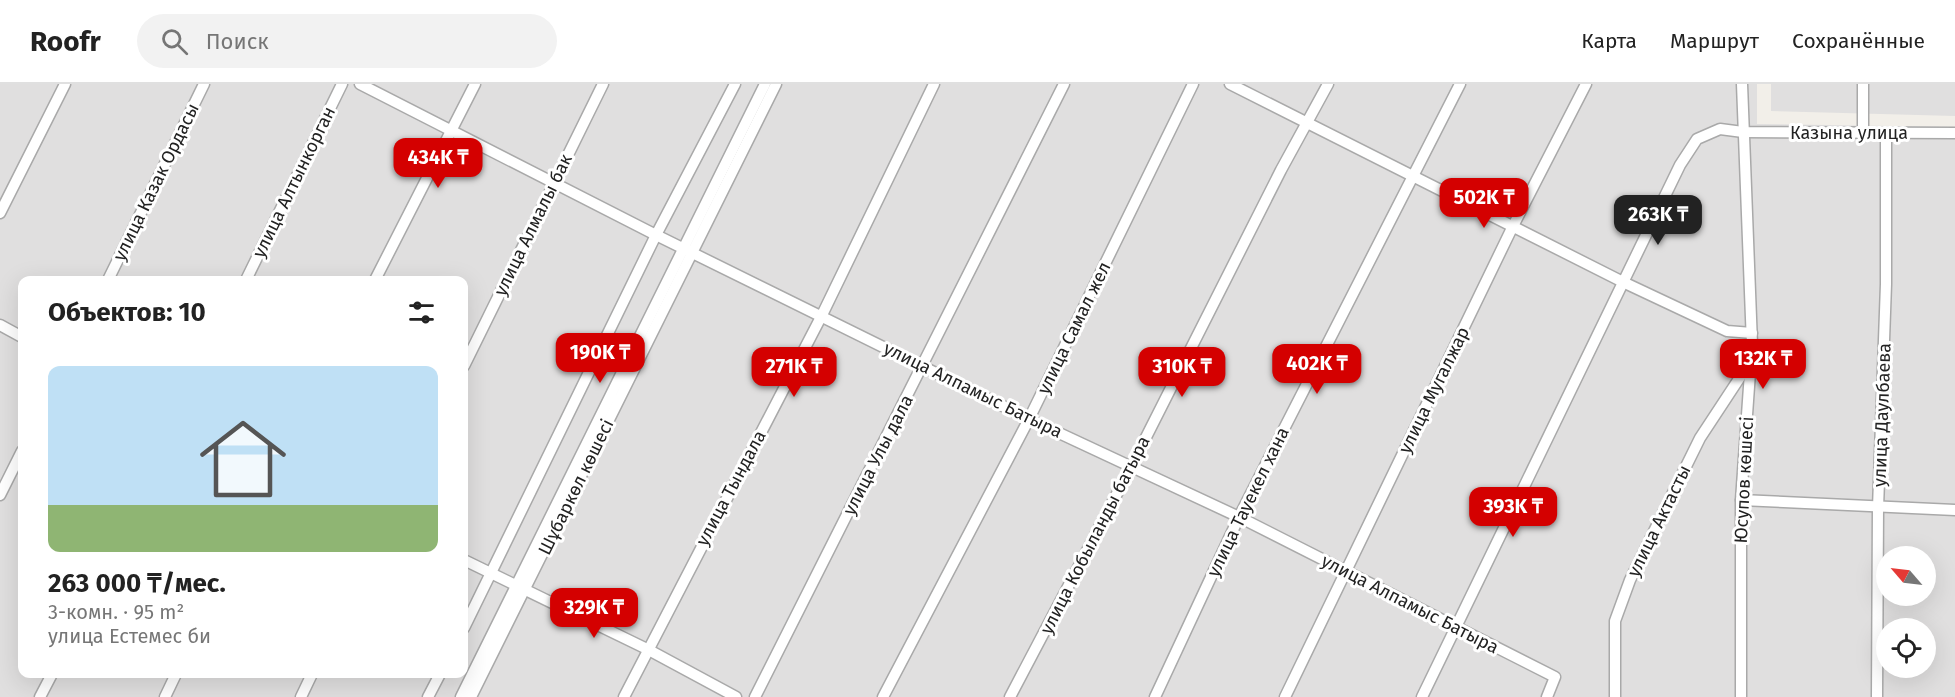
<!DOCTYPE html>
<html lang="ru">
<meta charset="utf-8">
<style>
body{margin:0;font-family:"Fira Sans",sans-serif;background:#f2f2f2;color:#222;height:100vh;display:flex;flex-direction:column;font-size:22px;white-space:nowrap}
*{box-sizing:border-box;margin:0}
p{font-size:20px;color:#767676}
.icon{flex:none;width:33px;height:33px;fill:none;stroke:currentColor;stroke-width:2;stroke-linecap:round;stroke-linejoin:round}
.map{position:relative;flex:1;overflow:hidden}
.sheet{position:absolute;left:18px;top:192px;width:450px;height:402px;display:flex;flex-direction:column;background:#fff;border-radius:12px;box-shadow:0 6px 24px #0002}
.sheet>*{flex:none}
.needle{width:39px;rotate:298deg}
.tools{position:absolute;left:1876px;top:462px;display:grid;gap:12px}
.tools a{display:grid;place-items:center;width:60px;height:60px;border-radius:50%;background:#fff;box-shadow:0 6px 24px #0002;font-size:30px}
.price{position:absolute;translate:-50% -51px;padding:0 14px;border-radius:12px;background:#d40000;color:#fff;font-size:20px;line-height:39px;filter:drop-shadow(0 2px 3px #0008)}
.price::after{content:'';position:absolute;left:50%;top:36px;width:18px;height:14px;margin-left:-9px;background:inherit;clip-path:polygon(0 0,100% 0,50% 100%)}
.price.current{background:#222;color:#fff}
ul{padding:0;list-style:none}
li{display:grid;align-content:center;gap:12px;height:318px;padding:0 30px}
li span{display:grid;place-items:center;height:186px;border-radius:12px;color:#555}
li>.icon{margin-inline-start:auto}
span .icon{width:108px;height:108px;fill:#fffc;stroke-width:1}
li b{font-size:26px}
h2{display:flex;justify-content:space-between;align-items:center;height:72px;padding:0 30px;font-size:26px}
header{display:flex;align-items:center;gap:36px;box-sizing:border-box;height:84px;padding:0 30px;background:#fff;border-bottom:2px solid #e0e0e0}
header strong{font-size:28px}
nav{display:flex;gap:33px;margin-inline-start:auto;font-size:21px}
.search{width:420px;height:54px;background:#f2f2f2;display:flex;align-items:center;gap:15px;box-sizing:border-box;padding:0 21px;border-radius:33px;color:#767676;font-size:22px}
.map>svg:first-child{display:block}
</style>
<header>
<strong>Roofr</strong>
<div class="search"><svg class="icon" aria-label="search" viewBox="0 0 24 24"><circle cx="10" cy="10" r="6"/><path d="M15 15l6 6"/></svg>Поиск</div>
<nav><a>Карта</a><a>Маршрут</a><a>Сохранённые</a></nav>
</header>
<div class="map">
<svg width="1955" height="613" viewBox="0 0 1955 613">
<rect width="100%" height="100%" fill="#f2efe9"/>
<g fill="#e0dfdf" fill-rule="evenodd">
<path d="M0,0H1757V40L1955,43V613H0ZM22,196H464V590H22ZM1887,472H1926V512H1887ZM1887,544H1926V584H1887Z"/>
<polygon points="1771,0 1955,0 1955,32 1771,27"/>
</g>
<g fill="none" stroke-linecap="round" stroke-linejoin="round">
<defs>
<g id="minor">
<polyline points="360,0 656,151 1029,335 1239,433 1555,593 1547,613"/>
<polyline points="1230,0 1625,199 1727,247 1752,249"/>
<polyline points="1863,0 1863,49"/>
<polyline points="0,129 65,0"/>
<polyline points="108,196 204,0"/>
<polyline points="246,196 342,0"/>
<polyline points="375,196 475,0"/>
<polyline points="0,241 22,253"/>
<polyline points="464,282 603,0"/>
<polyline points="0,411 22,367"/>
<polyline points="1741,416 1955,426"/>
<polyline points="464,476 647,565 736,613"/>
<polyline points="464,544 656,151 735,0"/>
<polyline points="40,613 52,590"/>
<polyline points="165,613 176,590"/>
<polyline points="301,613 312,590"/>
<polyline points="428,613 440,590"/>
<polyline points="461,613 765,0"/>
<polyline points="471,613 776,0"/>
<polyline points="624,613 822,231 934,0"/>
<polyline points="755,613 1064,0"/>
<polyline points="883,613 1029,335 1193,0"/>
<polyline points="1010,613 1131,383 1281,86 1328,0"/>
<polyline points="1155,613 1239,433 1460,0"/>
<polyline points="1285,613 1512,144 1586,0"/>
<polyline points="1422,613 1680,81 1697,55 1720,45 1743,48 1955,49"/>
<polyline points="1615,613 1615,537 1630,496 1700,354 1750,278"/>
<polyline points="1741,613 1741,416 1752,260 1742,0"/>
<polyline points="1877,613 1878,424 1886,200 1886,49"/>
</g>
</defs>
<use href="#minor" stroke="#a9a9a9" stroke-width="13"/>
<use href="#minor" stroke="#fff" stroke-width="10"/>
</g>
<g text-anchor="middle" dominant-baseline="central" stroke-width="6" stroke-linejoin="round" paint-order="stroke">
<g font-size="18" fill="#222" stroke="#fff">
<text x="1849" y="49">Казына улица</text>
<text transform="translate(156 98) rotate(-64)">улица Казак Ордасы</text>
<text transform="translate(294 98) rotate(-64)">улица Алтынкорган</text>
<text transform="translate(533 141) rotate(-64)">улица Алмалы бак</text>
<text transform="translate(1074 244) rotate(-64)">улица Самал жел</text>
<text transform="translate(973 306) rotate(26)">улица Алпамыс Батыра</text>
<text transform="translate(1434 306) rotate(-64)">улица Мугалжар</text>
<text transform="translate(1882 331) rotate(-88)">улица Даулбаева</text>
<text transform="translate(878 371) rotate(-63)">улица Улы дала</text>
<text transform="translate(1744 396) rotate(-87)">Юсупов көшесі</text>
<text transform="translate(576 403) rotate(-64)">Шұбаркөл көшесі</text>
<text transform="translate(731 404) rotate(-62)">улица Тындала</text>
<text transform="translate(1248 418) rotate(-64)">улица Тауекел хана</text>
<text transform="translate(1659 437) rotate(-64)">улица Актасты</text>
<text transform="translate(1095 451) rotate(-63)">улица Кобыланды батыра</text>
<text transform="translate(1410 520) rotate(27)">улица Алпамыс Батыра</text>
</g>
</g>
</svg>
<div class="tools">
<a><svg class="needle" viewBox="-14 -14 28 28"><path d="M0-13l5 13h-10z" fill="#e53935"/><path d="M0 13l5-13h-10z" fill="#767676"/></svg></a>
<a><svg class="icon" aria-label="locate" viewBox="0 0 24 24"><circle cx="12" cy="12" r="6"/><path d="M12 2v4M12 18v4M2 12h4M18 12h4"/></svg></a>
</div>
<b class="price" style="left:438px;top:105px">434K ₸</b>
<b class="price" style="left:1484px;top:145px">502K ₸</b>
<b class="price current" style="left:1658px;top:162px">263K ₸</b>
<b class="price" style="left:600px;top:300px">190K ₸</b>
<b class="price" style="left:1763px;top:306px">132K ₸</b>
<b class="price" style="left:1317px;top:311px">402K ₸</b>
<b class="price" style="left:794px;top:314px">271K ₸</b>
<b class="price" style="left:1182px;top:314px">310K ₸</b>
<b class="price" style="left:1513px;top:454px">393K ₸</b>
<b class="price" style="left:594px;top:555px">329K ₸</b>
<section class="sheet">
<h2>Объектов: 10<svg class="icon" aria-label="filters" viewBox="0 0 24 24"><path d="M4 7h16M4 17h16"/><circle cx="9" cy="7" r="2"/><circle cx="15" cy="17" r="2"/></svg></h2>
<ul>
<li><span style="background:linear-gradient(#bfe0f5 75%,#8fb573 0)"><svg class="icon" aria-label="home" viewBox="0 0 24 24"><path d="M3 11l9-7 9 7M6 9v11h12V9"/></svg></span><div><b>263 000 ₸/мес.</b><p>3-комн. · 95 m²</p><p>улица Естемес би</p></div></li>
</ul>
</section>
</div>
